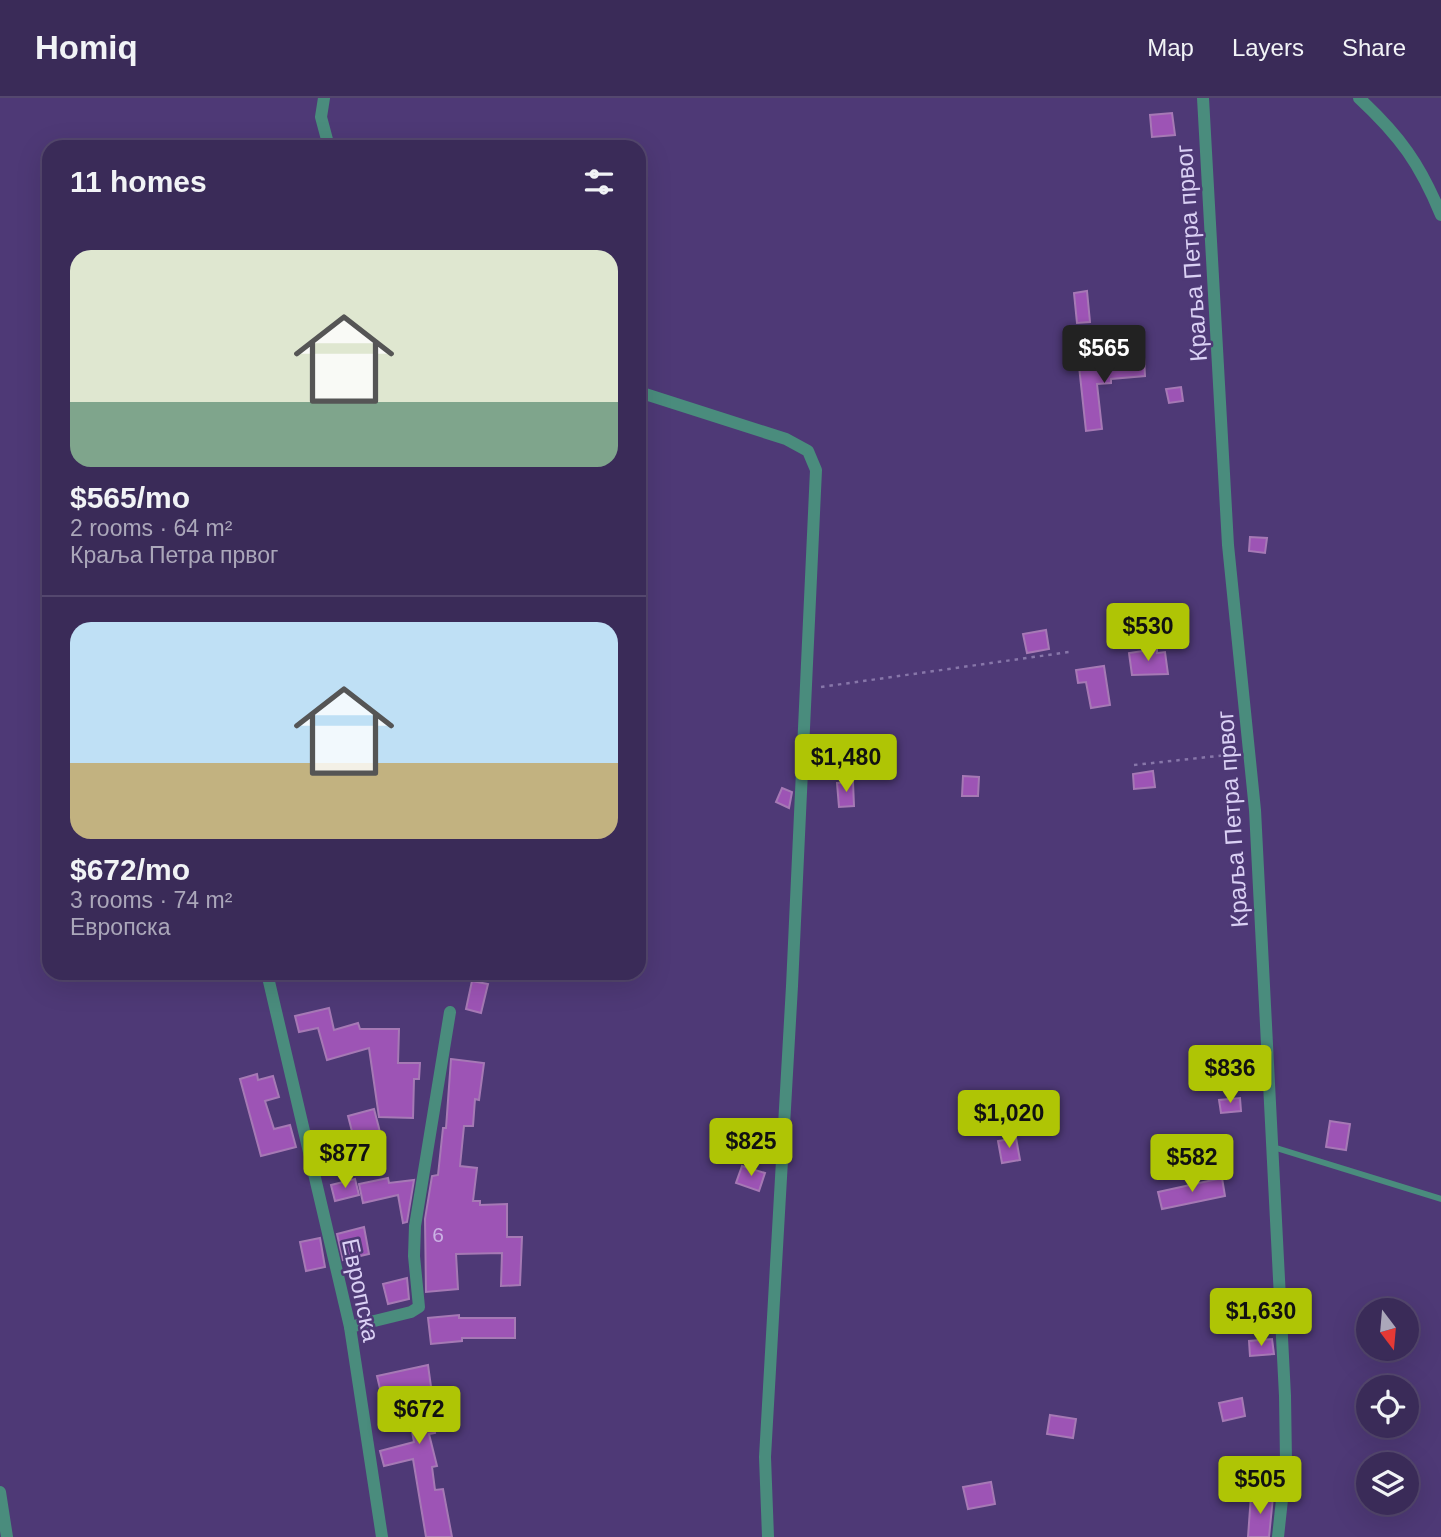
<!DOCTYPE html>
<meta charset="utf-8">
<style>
body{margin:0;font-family:Helvetica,sans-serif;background:#41335e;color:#f1f3f6;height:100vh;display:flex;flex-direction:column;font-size:26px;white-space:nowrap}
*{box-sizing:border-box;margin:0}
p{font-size:23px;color:#aba7ba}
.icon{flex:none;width:38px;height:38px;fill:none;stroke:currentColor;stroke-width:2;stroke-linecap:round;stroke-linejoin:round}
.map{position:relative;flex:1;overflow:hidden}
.side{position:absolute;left:42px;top:42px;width:604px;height:840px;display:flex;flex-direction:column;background:#3a2b58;border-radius:21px;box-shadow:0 7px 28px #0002,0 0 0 2px #54476e}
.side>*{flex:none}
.needle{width:46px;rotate:164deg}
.tools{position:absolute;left:1356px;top:1200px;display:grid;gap:14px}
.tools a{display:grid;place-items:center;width:63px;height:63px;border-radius:50%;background:#3a2b58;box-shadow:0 7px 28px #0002,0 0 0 2px #54476e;font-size:35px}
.price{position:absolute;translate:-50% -60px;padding:0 16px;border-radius:7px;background:#afc505;color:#111;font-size:23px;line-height:46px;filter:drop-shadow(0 2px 4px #0008)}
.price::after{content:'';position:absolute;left:50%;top:42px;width:21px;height:16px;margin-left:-10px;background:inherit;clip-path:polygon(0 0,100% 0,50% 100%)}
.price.active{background:#222;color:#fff}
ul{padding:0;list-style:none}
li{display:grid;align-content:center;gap:14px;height:371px;padding:0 28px}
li+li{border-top:2px solid #54476e}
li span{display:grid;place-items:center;height:217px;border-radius:21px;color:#555}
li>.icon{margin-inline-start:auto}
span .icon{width:126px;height:126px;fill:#fffc;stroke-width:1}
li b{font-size:30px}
h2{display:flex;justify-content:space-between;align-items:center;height:84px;padding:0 28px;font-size:30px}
header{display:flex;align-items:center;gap:42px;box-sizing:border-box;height:98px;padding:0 35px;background:#3a2b58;border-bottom:2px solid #54476e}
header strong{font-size:33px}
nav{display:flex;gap:38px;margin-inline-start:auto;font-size:24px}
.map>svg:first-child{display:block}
</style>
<header>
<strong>Homiq</strong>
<nav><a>Map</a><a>Layers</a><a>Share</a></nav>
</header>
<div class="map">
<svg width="1441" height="1439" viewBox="0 0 1441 1439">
<rect width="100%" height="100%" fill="#4e3976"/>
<g fill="#9d54b5" stroke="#a679b5" stroke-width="2">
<polygon points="1172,15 1175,37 1152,39 1150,17"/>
<polygon points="1087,193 1090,224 1077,225 1074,195"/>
<polygon points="1144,259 1145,278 1111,281 1111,285 1097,286 1102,331 1086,333 1079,268"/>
<polygon points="1181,289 1183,303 1169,305 1166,291"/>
<polygon points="1250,439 1267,440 1265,455 1249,453"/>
<polygon points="1046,532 1049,551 1027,555 1023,536"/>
<polygon points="1157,551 1157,555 1165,554 1168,576 1132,577 1129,555"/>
<polygon points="1104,568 1110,607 1091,610 1086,584 1078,585 1076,572"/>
<polygon points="1153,673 1155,689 1134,691 1133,676"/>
<polygon points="963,678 979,679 978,698 962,698"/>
<polygon points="853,684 854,708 839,709 837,685"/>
<polygon points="782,690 792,694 789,710 776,704"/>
<polygon points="472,883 488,886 481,915 466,911"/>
<polygon points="329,910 334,932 358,925 360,931 399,931 398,965 420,965 419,981 414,981 413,1020 379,1019 369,950 327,962 318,930 299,934 295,918"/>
<polygon points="451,961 484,965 479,1002 475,1001 473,1028 464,1028 460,1068 477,1070 473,1103 480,1103 480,1107 507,1106 507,1139 522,1139 520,1187 501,1188 502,1155 456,1156 458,1191 426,1194 425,1121 432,1078 438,1077 443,1030 446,1030"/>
<polygon points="257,976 258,982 273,978 279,999 265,1003 274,1031 290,1027 296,1049 261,1058 240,981"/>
<polygon points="1240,1000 1241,1013 1221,1015 1219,1002"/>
<polygon points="374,1011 380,1034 354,1041 348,1018"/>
<polygon points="1330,1023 1350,1026 1346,1052 1326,1049"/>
<polygon points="1016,1040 1020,1062 1002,1065 998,1043"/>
<polygon points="742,1068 765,1075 759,1093 736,1085"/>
<polygon points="388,1080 389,1085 414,1082 407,1124 403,1125 398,1097 363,1105 359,1086"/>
<polygon points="1222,1080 1225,1098 1162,1111 1158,1094"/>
<polygon points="355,1081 359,1097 335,1103 331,1087"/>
<polygon points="364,1129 369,1156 343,1162 337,1136"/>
<polygon points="320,1140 325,1169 306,1173 300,1144"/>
<polygon points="407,1180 409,1201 388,1206 383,1186"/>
<polygon points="459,1217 459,1220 515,1220 515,1240 462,1240 462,1243 431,1246 428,1220"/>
<polygon points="1272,1241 1274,1256 1250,1258 1249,1243"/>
<polygon points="428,1267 432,1296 429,1297 435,1335 429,1336 437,1368 432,1369 435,1392 443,1391 452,1439 426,1439 413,1361 384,1368 380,1353 414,1344 404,1290 381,1295 377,1278"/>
<polygon points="1242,1300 1245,1318 1223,1323 1219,1305"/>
<polygon points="1050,1317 1076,1321 1073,1340 1047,1336"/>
<polygon points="991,1384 995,1406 968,1411 963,1389"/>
<polygon points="1251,1397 1273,1399 1269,1439 1248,1439"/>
</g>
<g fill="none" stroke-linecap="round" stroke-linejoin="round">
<g stroke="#8776a9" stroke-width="2.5" stroke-dasharray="3.5 5" stroke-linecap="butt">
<polyline points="821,589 1069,554"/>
<polyline points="1134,667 1236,656"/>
</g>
<polyline stroke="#4a8c7d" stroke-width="6" points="1273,1049 1441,1101"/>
<g stroke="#4a8c7d" stroke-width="12">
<polyline points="324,0 321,19 329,49"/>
<polyline points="1203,0 1228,447 1255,712 1285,1298 1286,1364 1278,1439"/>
<path d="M1359,0C1400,38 1420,66 1441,117"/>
<polyline points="639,294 786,341 808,353 816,372 792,888 765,1359 768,1439"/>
<polyline points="267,875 350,1229 382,1439"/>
<polyline points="350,1229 411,1214 419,1209 414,1158 415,1128 450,914"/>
<polyline points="0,1394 7,1439"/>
</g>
</g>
<g text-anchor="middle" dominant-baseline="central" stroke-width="5" stroke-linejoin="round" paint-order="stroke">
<g font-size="21" fill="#cbb1e4">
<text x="438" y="1136">6</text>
</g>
<g font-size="24" fill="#dad0f4" stroke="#4e3976">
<text transform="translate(1191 155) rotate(-94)">Краља Петра првог</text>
<text transform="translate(1232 721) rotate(-94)">Краља Петра првог</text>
<text transform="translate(361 1192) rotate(78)">Европска</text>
</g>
</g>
</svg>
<div class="tools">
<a><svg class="needle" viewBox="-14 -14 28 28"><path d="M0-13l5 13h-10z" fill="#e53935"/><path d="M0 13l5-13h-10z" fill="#aba7ba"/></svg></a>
<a><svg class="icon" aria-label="locate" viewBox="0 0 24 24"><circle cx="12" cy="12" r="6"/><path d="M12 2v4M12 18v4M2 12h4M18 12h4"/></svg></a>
<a><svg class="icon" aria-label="layers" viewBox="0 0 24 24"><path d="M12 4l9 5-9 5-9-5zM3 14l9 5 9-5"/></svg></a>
</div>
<b class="price active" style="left:1104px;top:287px">$565</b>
<b class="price" style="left:1148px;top:565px">$530</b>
<b class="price" style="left:846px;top:696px">$1,480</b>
<b class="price" style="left:1230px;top:1007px">$836</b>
<b class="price" style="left:1009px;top:1052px">$1,020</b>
<b class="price" style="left:751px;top:1080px">$825</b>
<b class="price" style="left:345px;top:1092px">$877</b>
<b class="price" style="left:1192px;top:1096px">$582</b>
<b class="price" style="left:1261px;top:1250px">$1,630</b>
<b class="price" style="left:419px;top:1348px">$672</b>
<b class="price" style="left:1260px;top:1418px">$505</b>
<section class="side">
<h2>11 homes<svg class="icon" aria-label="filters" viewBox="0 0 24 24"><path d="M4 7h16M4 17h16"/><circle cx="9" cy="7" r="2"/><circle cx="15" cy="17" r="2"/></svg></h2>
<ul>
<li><span style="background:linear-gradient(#dfe7d0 70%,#7fa58c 0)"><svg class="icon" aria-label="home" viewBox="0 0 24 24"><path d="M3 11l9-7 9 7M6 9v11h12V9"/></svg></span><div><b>$565/mo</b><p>2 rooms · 64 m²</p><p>Краља Петра првог</p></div></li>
<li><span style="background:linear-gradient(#bfe0f5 65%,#c2b280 0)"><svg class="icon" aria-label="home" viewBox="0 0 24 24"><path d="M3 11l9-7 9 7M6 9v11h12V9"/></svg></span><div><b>$672/mo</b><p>3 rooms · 74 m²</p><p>Европска</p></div></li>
</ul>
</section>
</div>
